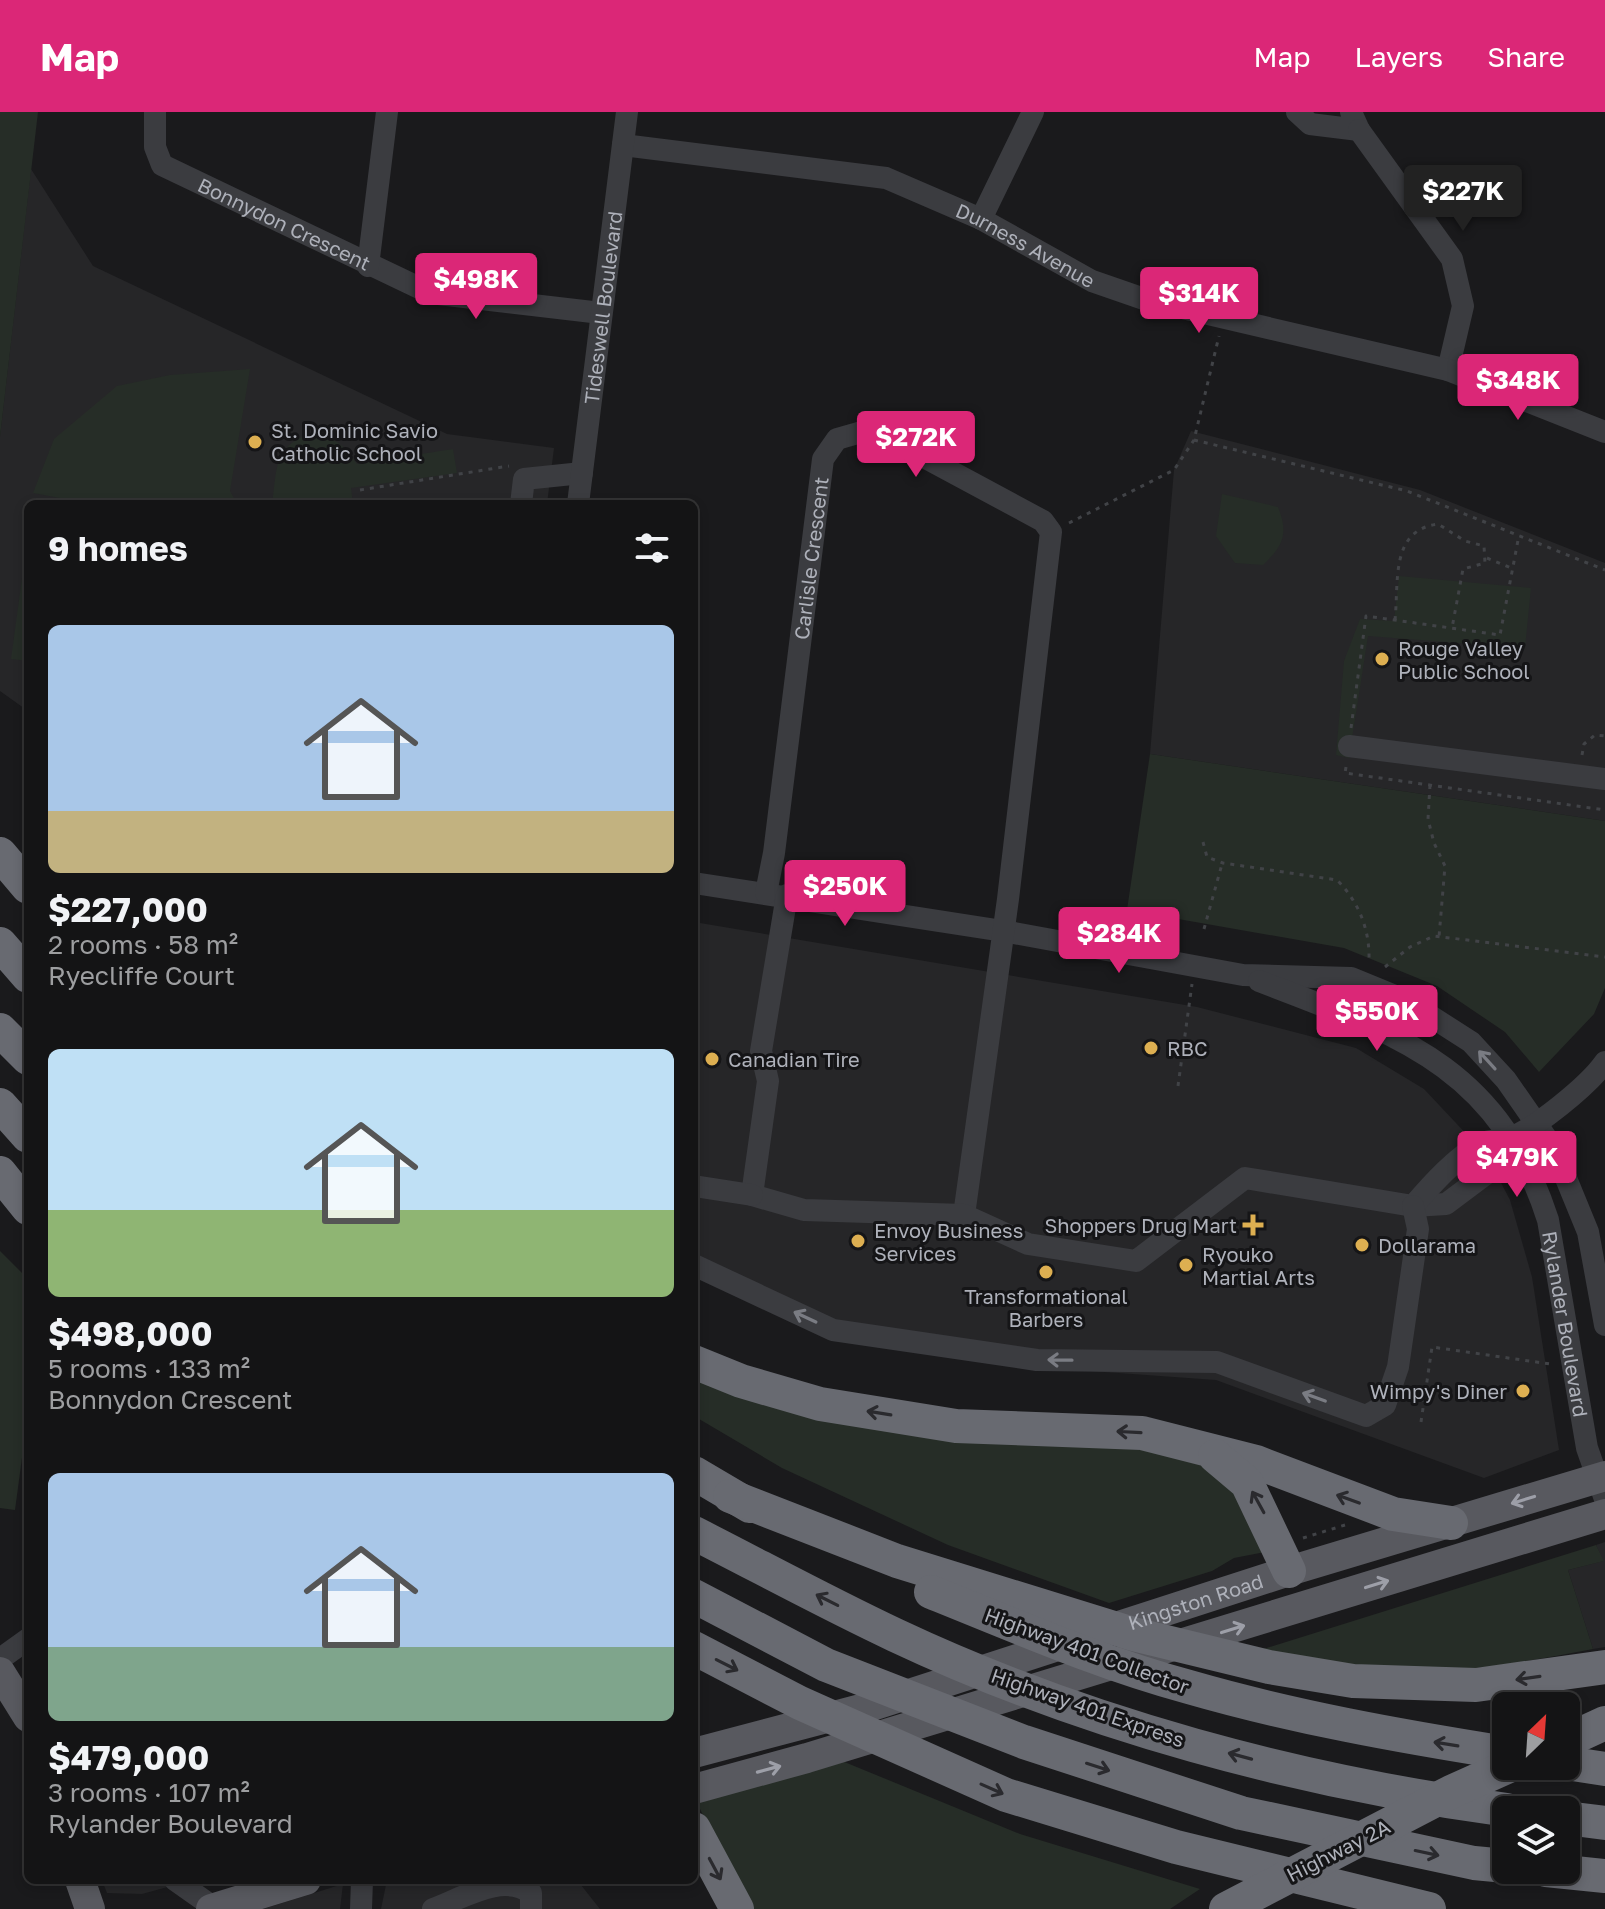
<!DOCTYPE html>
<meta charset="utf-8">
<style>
body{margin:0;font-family:"Golos Text",sans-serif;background:#212122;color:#f1f3f6;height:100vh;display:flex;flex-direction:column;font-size:30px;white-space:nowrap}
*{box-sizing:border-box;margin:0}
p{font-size:26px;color:#9d9ea0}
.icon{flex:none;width:44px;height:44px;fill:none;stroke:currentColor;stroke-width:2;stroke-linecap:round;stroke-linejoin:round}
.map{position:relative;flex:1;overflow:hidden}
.side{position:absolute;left:24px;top:388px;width:674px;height:1384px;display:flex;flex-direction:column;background:#141415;border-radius:12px;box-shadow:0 4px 12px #0003,0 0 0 2px #333334}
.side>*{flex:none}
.needle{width:52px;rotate:25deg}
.fabs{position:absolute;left:1492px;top:1580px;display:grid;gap:16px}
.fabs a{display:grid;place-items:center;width:88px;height:88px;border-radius:12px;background:#141415;box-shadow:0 4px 12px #0003,0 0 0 2px #333334;font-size:40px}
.price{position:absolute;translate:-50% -68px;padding:0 18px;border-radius:8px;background:#db2777;color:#fff;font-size:26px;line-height:52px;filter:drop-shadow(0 2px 4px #0008)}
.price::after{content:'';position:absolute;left:50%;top:48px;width:24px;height:18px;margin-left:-12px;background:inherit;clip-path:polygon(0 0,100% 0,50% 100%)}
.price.selected{background:#222;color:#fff}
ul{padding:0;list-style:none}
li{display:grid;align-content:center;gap:16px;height:424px;padding:0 24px}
li span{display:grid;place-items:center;height:248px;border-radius:12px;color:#555}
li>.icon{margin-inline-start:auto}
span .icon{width:144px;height:144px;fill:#fffc;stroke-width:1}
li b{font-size:34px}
h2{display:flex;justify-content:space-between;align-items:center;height:96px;padding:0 24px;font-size:34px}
header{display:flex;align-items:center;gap:48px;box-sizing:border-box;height:112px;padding:0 40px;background:#db2777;color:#fff}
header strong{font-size:38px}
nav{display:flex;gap:44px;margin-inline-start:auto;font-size:28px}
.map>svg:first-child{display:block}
</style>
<header>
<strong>Map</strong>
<nav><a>Map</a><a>Layers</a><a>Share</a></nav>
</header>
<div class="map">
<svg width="1605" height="1797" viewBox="0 0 1605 1797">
<rect width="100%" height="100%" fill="#1a1a1c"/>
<g fill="#262628">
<polygon points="31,57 93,154 447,322 554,336 547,392 28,392 28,599 0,579 0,324"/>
<polygon points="1191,319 1420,378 1605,451 1605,709 1150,642 1174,358"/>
<polygon points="694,810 1197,895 1356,936 1424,977 1487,1044 1510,1088 1532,1165 1559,1338 1484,1366 1216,1268 1021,1254 819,1221 694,1162"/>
<polygon points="1605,1430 1605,1535 1593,1537 1568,1458 1603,1449 1596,1433"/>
<polygon points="102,1768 193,1768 142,1782 107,1781"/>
<polygon points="387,1768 577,1768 600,1797 381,1797"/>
<polygon points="343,1772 340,1797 263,1797"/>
</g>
<g fill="#262d27">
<polygon points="0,0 38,0 0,325"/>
<polygon points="250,257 230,379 237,392 92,392 33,381 54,327 117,274 170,263"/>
<path d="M308,322C334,323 343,332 357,352L453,337L457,361L351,376L353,392H272C277,358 273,336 308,322Z"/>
<path d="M1222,382L1278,395C1289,422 1283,434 1263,453L1235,451L1216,424Z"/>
<polygon points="28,422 28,549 11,547"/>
<polygon points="1399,464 1531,476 1525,536 1368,524 1349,646 1336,643 1344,549 1360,507 1394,509"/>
<polygon points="1150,642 1605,709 1605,876 1594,902 1539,960 1505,920 1437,874 1344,836 1127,798"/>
<polygon points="0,1139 28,1167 28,1301 15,1398 0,1396"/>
<polygon points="694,1260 1138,1332 1224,1358 1265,1440 1234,1446 1212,1459 1109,1491 948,1433 782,1356 694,1304"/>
<path d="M1596,1433L1604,1449L1568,1458L1593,1537C1544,1546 1496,1556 1446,1558C1383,1561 1319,1548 1257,1539Z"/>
<polygon points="842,1649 1020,1722 1200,1777 1170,1797 750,1797 697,1691"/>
</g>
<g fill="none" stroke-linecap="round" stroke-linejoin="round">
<g stroke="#414347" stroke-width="3" stroke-dasharray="4 6" stroke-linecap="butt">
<polyline points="1194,328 1407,379 1605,458"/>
<polyline points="360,378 509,354"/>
<polyline points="1069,411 1174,358 1194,328 1219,224"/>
<polyline points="1487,446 1511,456"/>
<path d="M1395,508C1399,469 1390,418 1438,412L1465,429L1484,434L1485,451L1463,457L1452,516"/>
<polyline points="1351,616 1366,504 1500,523 1519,423"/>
<polyline points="1582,643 1584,632 1595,623 1605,624"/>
<polyline points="1346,655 1345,661 1605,698"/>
<polyline points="1430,673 1428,707 1434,731 1445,754 1439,825"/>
<path d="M1203,730L1207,745L1223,751L1337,768C1359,790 1370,818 1369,849"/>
<polyline points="1204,817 1222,752"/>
<polyline points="1385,855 1410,835 1434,824 1605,845"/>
<polyline points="1178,974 1192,872"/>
<polyline points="1421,1310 1432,1235 1550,1252"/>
<polyline points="1303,1426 1345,1413"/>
</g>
<g stroke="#3b3c40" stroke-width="22">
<path id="s1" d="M155,0V35L162,53L430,181L601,201"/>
<polyline points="1297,0 1310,12 1359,18 1351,0"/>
<polyline points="1359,18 1452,147 1463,194 1448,258"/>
<path id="s2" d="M623,33L886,66L981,107L1092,169L1144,187L1448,258L1605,320"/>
<polyline points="981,107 1033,0"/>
<polyline points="368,154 387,0"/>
<polyline points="521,392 524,367 582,361"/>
<path id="s3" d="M578,392L627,0"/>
<polyline points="1349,634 1605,667"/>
<polyline points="694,771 1003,819 1243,863 1351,866 1407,889 1471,930 1506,968 1554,1037 1588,1120 1605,1213"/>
<path id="s4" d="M766,781L774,741L823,347L837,327L872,317L1043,409L1051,420L1008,787L964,1103"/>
<polyline points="787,783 761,939 768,969 752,1083 804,1098 964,1103 1028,1132 1136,1149 1245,1066 1413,1094 1446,1092 1498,1053 1509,1026"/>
<path id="s5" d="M1259,869C1397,922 1498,953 1548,1108L1587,1336L1605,1387"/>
<polyline points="694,1074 752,1083"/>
<path d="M1413,1094C1432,1072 1456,1045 1482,1031C1490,1028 1499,1029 1507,1027C1534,1018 1589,973 1605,950"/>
<polyline points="694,1153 833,1218 1037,1248 1217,1250 1366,1304 1385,1293 1398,1255 1418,1117 1413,1094"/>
<polyline points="0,1547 28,1527"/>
<polyline points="175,1768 216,1797"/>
<polyline points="361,1797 362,1768"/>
<path d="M433,1797C463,1786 503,1760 531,1781V1797"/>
</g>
<g stroke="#58595f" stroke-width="30">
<polyline points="0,1560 28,1605"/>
<path id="s6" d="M694,1641L872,1594L1289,1459L1605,1364"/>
<polyline points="694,1677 807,1646 1605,1402"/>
<polyline points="80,1768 90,1797"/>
<polyline points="211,1797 306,1768"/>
</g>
<g stroke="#686a71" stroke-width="34">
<polyline points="0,742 28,775"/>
<polyline points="0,832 28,864"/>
<polyline points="0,918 28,946"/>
<polyline points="0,993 28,1024"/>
<polyline points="0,1061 28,1096"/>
<polyline points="694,1250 741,1269 820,1292 956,1314 1142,1321 1256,1350 1393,1402 1451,1411"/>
<polyline points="1215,1344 1247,1371 1289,1459"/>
<polyline points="694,1361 750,1394"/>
<polyline points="730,1384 897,1449 1133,1522 1269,1555 1353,1569 1476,1573 1605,1555"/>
<path d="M694,1421C761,1455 827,1491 895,1523C1086,1613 1298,1669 1507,1698"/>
<path d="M931,1480C1016,1514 1100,1551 1189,1575C1293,1605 1399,1624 1506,1641"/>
<polyline points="694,1484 826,1553 1024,1630 1241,1701 1474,1751 1506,1754"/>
<polyline points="694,1536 800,1591 1006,1683 1176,1735 1429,1797"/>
<polyline points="1566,1629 1605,1611"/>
<polyline points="1566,1651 1605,1657"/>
<polyline points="1566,1706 1605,1711"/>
<polyline points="694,1717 737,1797"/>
<polyline points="1546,1758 1605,1764"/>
<polyline points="1226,1797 1451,1680 1509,1654"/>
</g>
</g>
<defs><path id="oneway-shaft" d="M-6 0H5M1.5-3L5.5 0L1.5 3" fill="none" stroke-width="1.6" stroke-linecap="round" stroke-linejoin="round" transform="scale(2)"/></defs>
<g stroke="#7a7c83">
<use href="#oneway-shaft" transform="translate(1487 948) rotate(-132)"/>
<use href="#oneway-shaft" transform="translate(805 1205) rotate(-155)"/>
<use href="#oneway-shaft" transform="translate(1060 1248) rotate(-179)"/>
<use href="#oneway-shaft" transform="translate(1314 1285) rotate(-160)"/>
</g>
<g stroke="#2a2a2e">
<use href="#oneway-shaft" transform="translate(879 1301) rotate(-171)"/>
<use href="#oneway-shaft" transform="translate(1129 1320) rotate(-177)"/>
<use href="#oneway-shaft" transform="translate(1348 1387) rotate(-160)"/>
<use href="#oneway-shaft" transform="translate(1258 1390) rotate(-119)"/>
<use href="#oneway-shaft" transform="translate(827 1488) rotate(-153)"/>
<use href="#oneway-shaft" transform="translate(727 1553) rotate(27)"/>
<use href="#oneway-shaft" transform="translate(1528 1566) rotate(172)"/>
<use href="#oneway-shaft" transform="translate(1446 1632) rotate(-171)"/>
<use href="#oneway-shaft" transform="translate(1240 1644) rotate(-165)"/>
<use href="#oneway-shaft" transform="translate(1098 1655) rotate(18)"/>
<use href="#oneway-shaft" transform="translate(992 1677) rotate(24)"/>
<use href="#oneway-shaft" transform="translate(1427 1741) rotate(12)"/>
<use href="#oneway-shaft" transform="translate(715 1757) rotate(62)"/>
</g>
<g stroke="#9d9fa8">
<use href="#oneway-shaft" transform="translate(1523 1388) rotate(163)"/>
<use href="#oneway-shaft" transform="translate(1377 1472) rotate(-17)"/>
<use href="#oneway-shaft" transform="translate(1233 1517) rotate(-17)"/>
<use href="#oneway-shaft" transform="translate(769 1657) rotate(-15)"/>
</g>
<g fill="#ddaf51" stroke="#151517" stroke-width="3">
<circle cx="255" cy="330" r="8"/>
<circle cx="1382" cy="547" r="8"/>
<circle cx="1151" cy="936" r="8"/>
<circle cx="712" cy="947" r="8"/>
<path d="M1249 1101h8v8h8v8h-8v8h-8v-8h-8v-8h8z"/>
<circle cx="858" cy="1129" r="8"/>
<circle cx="1362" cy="1133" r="8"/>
<circle cx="1186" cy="1153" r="8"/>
<circle cx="1046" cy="1160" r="8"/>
<circle cx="1523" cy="1279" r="8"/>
</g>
<g text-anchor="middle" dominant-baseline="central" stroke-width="6" stroke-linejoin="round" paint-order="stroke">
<g font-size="20" fill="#aeb1ba" stroke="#151517">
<text stroke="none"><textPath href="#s1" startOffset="190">Bonnydon Crescent</textPath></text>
<text stroke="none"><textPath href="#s2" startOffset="420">Durness Avenue</textPath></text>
<text stroke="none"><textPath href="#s3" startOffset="198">Tideswell Boulevard</textPath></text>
<text stroke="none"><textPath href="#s4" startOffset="338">Carlisle Crescent</textPath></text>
<text stroke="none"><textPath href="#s5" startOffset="498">Rylander Boulevard</textPath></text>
<text stroke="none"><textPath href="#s6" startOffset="524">Kingston Road</textPath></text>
<text transform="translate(1087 1538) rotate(20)">Highway 401 Collector</text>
<text transform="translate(1088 1595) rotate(19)">Highway 401 Express</text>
<text transform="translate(1338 1738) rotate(-27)">Highway 2A</text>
</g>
<g font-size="20" fill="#aeb1ba" stroke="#151517" text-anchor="start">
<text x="271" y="318">St. Dominic Savio<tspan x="271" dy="23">Catholic School</tspan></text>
<text x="1398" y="536">Rouge Valley<tspan x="1398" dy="23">Public School</tspan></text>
<text x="1167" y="936">RBC</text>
<text x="728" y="947">Canadian Tire</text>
<text x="1237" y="1113" text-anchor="end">Shoppers Drug Mart</text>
<text x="874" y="1118">Envoy Business<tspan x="874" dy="23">Services</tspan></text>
<text x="1378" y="1133">Dollarama</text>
<text x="1202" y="1142">Ryouko<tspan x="1202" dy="23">Martial Arts</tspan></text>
<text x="1046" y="1184" text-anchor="middle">Transformational<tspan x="1046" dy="23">Barbers</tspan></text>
<text x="1507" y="1279" text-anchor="end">Wimpy's Diner</text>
</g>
</g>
</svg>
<div class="fabs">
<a><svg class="needle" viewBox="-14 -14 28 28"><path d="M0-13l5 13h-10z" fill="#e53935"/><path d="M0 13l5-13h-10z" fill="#9d9ea0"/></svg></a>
<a><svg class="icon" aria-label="layers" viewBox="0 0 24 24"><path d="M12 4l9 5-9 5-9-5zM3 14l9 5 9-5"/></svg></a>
</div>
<b class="price selected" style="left:1463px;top:121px">$227K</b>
<b class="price" style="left:476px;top:209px">$498K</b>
<b class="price" style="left:1199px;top:223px">$314K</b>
<b class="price" style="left:1518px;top:310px">$348K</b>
<b class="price" style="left:916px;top:367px">$272K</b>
<b class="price" style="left:845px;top:816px">$250K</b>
<b class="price" style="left:1119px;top:863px">$284K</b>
<b class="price" style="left:1377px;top:941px">$550K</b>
<b class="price" style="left:1517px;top:1087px">$479K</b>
<section class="side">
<h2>9 homes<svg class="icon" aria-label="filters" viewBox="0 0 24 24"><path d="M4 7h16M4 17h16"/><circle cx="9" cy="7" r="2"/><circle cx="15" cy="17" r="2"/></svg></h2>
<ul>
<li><span style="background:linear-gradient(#a9c7e8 75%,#c2b280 0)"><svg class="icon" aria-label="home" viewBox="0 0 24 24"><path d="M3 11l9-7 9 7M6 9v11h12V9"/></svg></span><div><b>$227,000</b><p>2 rooms · 58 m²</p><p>Ryecliffe Court</p></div></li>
<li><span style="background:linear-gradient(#bfe0f5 65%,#8fb573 0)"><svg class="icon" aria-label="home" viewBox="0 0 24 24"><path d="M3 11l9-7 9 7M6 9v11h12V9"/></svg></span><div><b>$498,000</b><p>5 rooms · 133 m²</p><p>Bonnydon Crescent</p></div></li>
<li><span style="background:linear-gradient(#a9c7e8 70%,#7fa58c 0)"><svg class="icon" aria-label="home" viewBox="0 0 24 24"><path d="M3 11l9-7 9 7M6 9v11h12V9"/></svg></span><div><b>$479,000</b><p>3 rooms · 107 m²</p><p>Rylander Boulevard</p></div></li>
</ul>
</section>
</div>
